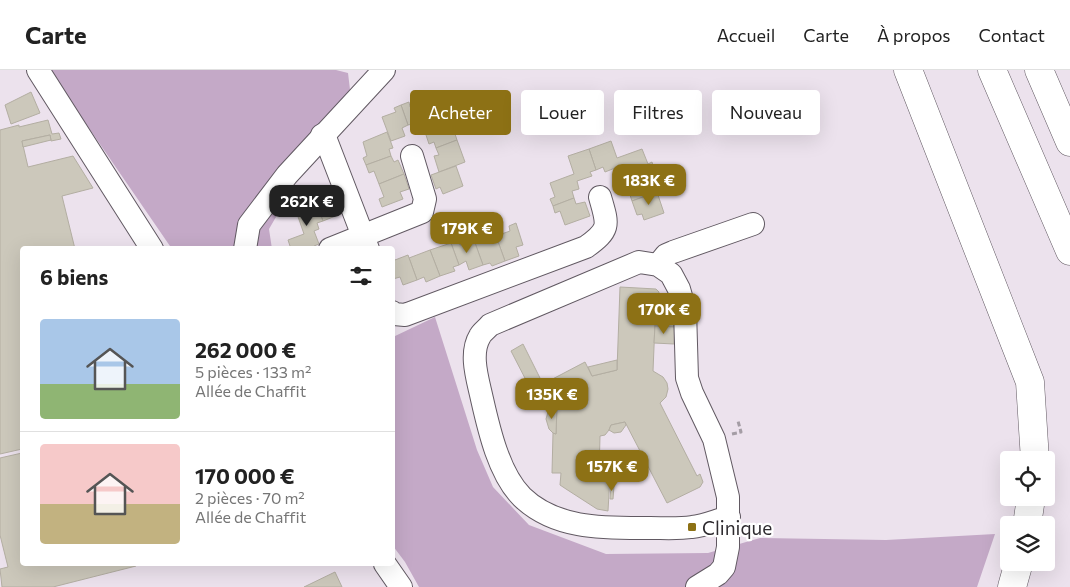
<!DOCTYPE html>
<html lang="fr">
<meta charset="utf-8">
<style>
body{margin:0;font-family:Commissioner,sans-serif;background:#f6f6f6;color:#222;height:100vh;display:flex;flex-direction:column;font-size:19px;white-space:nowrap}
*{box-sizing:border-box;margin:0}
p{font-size:16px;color:#767676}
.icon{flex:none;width:28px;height:28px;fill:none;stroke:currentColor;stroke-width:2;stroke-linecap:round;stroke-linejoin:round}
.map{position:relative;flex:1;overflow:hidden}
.sheet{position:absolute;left:20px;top:176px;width:375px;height:320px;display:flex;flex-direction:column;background:#fff;border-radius:5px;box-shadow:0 5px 20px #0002}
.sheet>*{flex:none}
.hud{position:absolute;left:410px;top:20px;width:475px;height:45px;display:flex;gap:10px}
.controls{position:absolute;left:1000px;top:381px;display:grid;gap:10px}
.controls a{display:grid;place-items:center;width:55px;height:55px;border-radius:5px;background:#fff;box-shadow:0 5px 20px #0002;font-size:25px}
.price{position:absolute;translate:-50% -42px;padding:0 11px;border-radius:10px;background:#8d7115;color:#fff;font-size:16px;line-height:32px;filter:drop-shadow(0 1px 2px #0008)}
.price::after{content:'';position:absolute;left:50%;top:30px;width:15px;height:11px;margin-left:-8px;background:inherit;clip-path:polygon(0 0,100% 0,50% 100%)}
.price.active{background:#222;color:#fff}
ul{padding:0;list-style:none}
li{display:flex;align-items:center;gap:15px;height:125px;padding:0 20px}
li+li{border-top:1px solid #e0e0e0}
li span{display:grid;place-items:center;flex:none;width:140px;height:100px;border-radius:5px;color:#555}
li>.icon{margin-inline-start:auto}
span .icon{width:60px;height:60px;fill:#fffc;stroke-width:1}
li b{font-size:21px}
h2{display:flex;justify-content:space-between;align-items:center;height:60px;padding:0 20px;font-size:21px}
.tag{padding:0 18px;border-radius:5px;background:#fff;box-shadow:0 5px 20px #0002;font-size:18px;line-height:45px}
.tag.active{background:#8d7115;color:#fff}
header{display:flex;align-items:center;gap:30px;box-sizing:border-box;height:70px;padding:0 25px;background:#fff;border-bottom:1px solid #e0e0e0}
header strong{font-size:24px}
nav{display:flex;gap:28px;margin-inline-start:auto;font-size:18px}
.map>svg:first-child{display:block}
</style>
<header>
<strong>Carte</strong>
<nav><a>Accueil</a><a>Carte</a><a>À propos</a><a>Contact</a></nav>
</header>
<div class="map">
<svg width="1070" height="517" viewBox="0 0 1070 517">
<rect width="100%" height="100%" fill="#ece2ed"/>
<g fill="#c4a9c7">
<polygon points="49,0 336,0 348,3 351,28 293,89 290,123 269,159 272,179 172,179"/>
<polygon points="435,247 477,380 493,417 529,455 606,484 708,483 760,468 886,470 995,464 977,517 419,517 405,492 393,476 393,267"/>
</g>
<g fill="#ccc8bb" stroke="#b3aea2">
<polygon points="31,22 40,43 11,54 5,35"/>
<polygon points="409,32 410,37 424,32 433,56 450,49 457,70 436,78 434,72 429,74 424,59 418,61 416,53 408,55 401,35"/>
<polygon points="401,35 408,55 402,58 405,66 391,71 382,47 396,42 394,38"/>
<polygon points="48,50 52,64 59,63 61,69 51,71 50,65 22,71 28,97 73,86 93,118 62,126 75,179 22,179 22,379 0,384 0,60 19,55 19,57"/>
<polygon points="387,62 393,78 389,79 391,86 366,95 363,88 367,86 363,72"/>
<polygon points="50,65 51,70 23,77 22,71"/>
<polygon points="457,70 465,92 439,102 434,86 439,85 436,78"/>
<polygon points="611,71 617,88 642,79 648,94 652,92 654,99 633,107 631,100 622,103 620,96 605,102 603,97 596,100 589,79"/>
<polygon points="589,79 596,100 590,102 592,106 577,111 579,119 572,121 574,128 553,136 550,129 555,127 550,113 574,104 568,86"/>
<polygon points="391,86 394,92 398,90 404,104 379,114 374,101 369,103 366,95"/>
<polygon points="456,96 463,116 443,124 440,117 436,119 431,105"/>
<polygon points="650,101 657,122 632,131 627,116 632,115 629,108"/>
<polygon points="404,104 409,119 400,122 403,129 382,137 379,129 384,127 379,114"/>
<polygon points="334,115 341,134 335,137 338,145 323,151 314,126 328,121 327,117"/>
<polygon points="657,122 664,143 644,150 642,144 637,145 632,131"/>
<polygon points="574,128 576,134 585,132 590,146 565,155 560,141 555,143 553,136"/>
<polygon points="315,131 323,151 317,153 319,159 314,161 319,174 314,176 315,179 291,179 288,170 304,164 295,138"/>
<polygon points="516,153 523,175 516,177 519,186 505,191 496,166 510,161 509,156"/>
<polygon points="496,166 505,191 492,196 490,193 483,195 475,173"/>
<polygon points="458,170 460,175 474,170 483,195 469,200 466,191 459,195 451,173"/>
<polygon points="451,173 459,195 453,197 455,201 440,206 430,180"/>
<polygon points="430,180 440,206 426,212 424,207 417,210 409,188"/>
<polygon points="393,185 395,190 408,185 417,210 403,215 400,207 393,209"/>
<polygon points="620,217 656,219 659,222 658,229 656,229 653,301 663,307 667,313 668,319 666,327 660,333 697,406 700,404 703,412 700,417 667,433 625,352 611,355 609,360 605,365 600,366 599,405 589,404 589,407 603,408 603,406 610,406 608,441 597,439 566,419 560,415 561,403 552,403 553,363 556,364 557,335 554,336 543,314 585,292 592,306 617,300"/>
<polygon points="656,229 670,229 674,238 675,257 655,256"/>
<polygon points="655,256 675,257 674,274 654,273"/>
<polygon points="523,274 540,308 528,314 511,281"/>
<polygon points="617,290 617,300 592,306 588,297"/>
<polygon points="557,335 556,364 553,363 549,359 546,349 548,342"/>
<polygon points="625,352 626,355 621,362 614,363 609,360 611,355"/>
<polygon points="22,383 22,494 135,494 136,496 53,517 2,517 0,499 8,497 0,465 0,388"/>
<polygon points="611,416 614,416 613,429 610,429"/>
<polygon points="335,502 342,517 304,517"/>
</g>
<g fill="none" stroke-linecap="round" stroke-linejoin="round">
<defs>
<g id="minor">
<polyline points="38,0 152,179"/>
<polyline points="322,65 326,70 368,179"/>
<polyline points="245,179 249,155 287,105 384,0"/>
<polyline points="330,179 422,142 425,129 412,86"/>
<polyline points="658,195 666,185 673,182 753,154"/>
<path d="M392,242L394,244L405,245L586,177C611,159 608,155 600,127"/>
<polyline points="385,494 401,517"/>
<path d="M697,517L718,504L724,497L728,477V427L714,369L692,323L687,308L685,240L679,219L671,204L658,195L639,192L490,255C487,259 482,262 480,266C469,284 478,310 482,329C489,360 499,404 522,427C556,460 606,458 650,458C664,458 679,459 692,457C704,456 717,450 729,447"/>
</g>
<g id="major">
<polyline points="908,0 1030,312 1035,390"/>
<polyline points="1027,455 1031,428"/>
<polyline points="1012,517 1019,492"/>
</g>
<g id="highway">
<polyline points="992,0 1070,181"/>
<polyline points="1039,0 1070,72"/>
</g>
</defs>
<use href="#minor" stroke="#615962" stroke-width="24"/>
<use href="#major" stroke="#615962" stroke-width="29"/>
<use href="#highway" stroke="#615962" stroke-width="29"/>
<polyline stroke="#a49da5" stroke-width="3" stroke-dasharray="5 2.5" stroke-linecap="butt" points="732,364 741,362 738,351"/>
<use href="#minor" stroke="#fff" stroke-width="22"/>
<use href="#major" stroke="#fff" stroke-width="28"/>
<use href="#highway" stroke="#fff" stroke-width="28"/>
</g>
<rect fill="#8d7115" stroke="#fff" stroke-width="2" x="687" y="452" width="10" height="10" rx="2.5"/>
<g text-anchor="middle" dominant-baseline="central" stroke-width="4.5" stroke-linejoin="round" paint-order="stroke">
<g font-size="19" fill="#2e2b2f" stroke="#fff" text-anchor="start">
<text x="702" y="457">Clinique</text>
</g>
</g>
</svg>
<div class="controls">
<a><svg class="icon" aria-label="locate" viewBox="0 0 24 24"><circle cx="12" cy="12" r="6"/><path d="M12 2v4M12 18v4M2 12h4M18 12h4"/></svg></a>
<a><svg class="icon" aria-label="layers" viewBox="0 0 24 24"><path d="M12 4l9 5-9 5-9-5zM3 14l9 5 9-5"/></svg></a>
</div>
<b class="price" style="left:649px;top:136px">183K €</b>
<b class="price active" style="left:307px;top:157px">262K €</b>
<b class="price" style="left:467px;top:184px">179K €</b>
<b class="price" style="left:664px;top:265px">170K €</b>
<b class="price" style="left:552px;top:350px">135K €</b>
<b class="price" style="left:612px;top:422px">157K €</b>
<div class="hud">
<a class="tag active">Acheter</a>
<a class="tag">Louer</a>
<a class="tag">Filtres</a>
<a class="tag">Nouveau</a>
</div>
<section class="sheet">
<h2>6 biens<svg class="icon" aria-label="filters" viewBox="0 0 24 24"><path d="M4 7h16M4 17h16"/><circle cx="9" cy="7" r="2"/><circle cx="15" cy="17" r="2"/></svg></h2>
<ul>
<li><span style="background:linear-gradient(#a9c7e8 65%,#8fb573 0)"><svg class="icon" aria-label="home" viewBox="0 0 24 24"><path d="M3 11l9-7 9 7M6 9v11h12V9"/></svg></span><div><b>262 000 €</b><p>5 pièces · 133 m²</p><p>Allée de Chaffit</p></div></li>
<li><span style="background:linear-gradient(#f6c9c9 60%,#c2b280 0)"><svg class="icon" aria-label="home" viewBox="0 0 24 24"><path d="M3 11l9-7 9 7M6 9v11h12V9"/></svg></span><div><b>170 000 €</b><p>2 pièces · 70 m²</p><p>Allée de Chaffit</p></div></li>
</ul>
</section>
</div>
